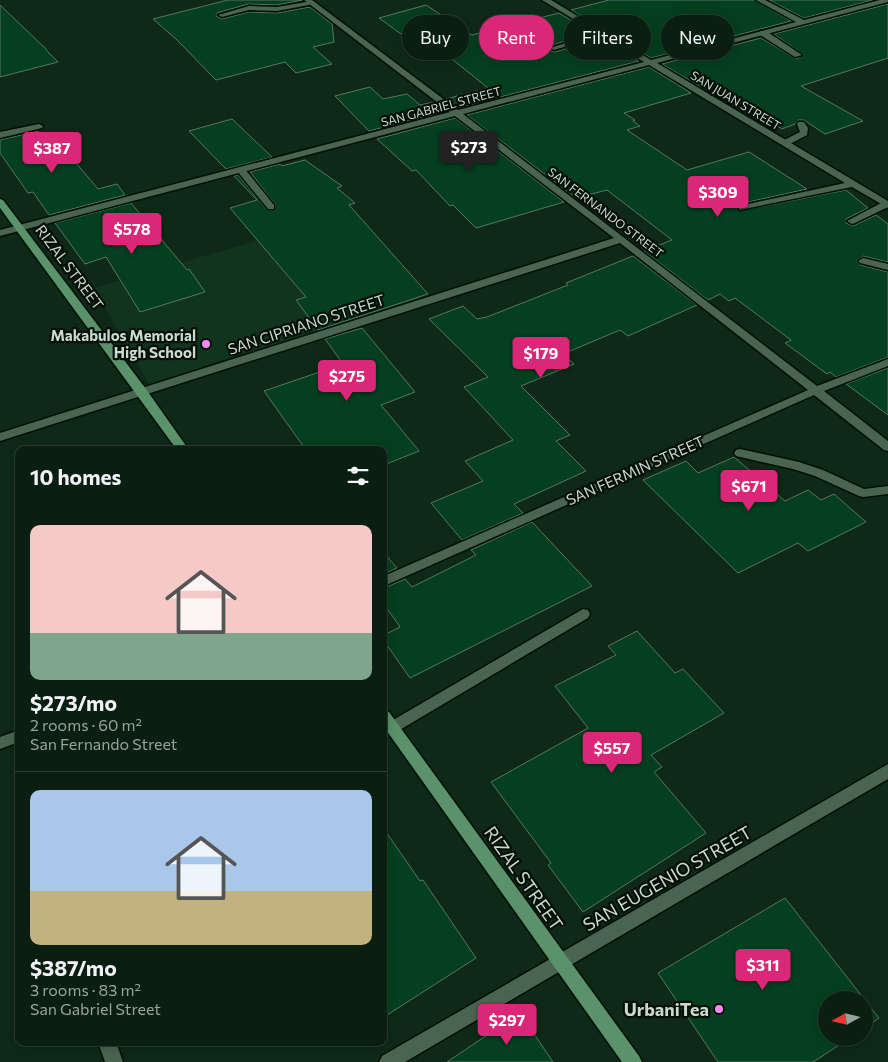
<!DOCTYPE html>
<meta charset="utf-8">
<style>
body{margin:0;font-family:Commissioner,sans-serif;background:#182c1f;color:#f1f3f6;height:100vh;display:flex;flex-direction:column;font-size:19px;white-space:nowrap}
*{box-sizing:border-box;margin:0}
p{font-size:16px;color:#99a29f}
.icon{flex:none;width:28px;height:28px;fill:none;stroke:currentColor;stroke-width:2;stroke-linecap:round;stroke-linejoin:round}
.map{position:relative;flex:1;overflow:hidden}
.panel{position:absolute;left:15px;top:446px;width:372px;height:600px;display:flex;flex-direction:column;background:#0a1f11;border-radius:10px;box-shadow:0 2px 12px #0003,0 0 0 1px #2a3d31}
.panel>*{flex:none}
.banner{position:absolute;left:402px;top:15px;width:410px;height:45px;display:flex;gap:10px}
.needle{width:32px;rotate:262deg}
.controls{position:absolute;left:818px;top:991px;display:grid;gap:10px}
.controls a{display:grid;place-items:center;width:55px;height:55px;border-radius:50%;background:#0a1f11;box-shadow:0 2px 12px #0003,0 0 0 1px #2a3d31;font-size:25px}
.price{position:absolute;translate:-50% -42px;padding:0 11px;border-radius:5px;background:#db2777;color:#fff;font-size:16px;line-height:32px;filter:drop-shadow(0 1px 2px #0008)}
.price::after{content:'';position:absolute;left:50%;top:30px;width:15px;height:11px;margin-left:-8px;background:inherit;clip-path:polygon(0 0,100% 0,50% 100%)}
.price.active{background:#222;color:#fff}
ul{padding:0;list-style:none}
li{display:grid;align-content:center;gap:10px;height:265px;padding:0 15px}
li+li{border-top:1px solid #2a3d31}
li span{display:grid;place-items:center;height:155px;border-radius:10px;color:#555}
li>.icon{margin-inline-start:auto}
span .icon{width:90px;height:90px;fill:#fffc;stroke-width:1}
li b{font-size:21px}
h2{display:flex;justify-content:space-between;align-items:center;height:60px;padding:0 15px;font-size:21px}
.chip{padding:0 18px;border-radius:22px;background:#0a1f11;box-shadow:0 2px 12px #0003,0 0 0 1px #2a3d31;font-size:18px;line-height:45px}
.chip.active{background:#db2777;color:#fff}
.map>svg:first-child{display:block}
</style>
<div class="map">
<svg width="888" height="1062" viewBox="0 0 888 1062">
<rect width="100%" height="100%" fill="#0e2917"/>
<polygon fill="#12341e" points="346,215 422,300 151,388 94,288"/>
<g fill="#043f1f" stroke="#597661">
<polygon points="228,0 302,0 277,5 248,4 217,13 216,16 222,19 249,12 277,13 310,7 332,24 334,42 313,47 332,64 296,73 285,62 216,80 176,39 153,19"/>
<polygon points="609,0 754,0 791,21 651,58 571,10"/>
<polygon points="769,0 873,0 804,18"/>
<polygon points="888,4 888,58 801,86 863,121 825,134 804,120 798,120 795,124 782,129 712,86 704,89 662,64 761,38 796,59 804,55 774,34"/>
<polygon points="0,5 47,50 46,50 58,62 0,77"/>
<polygon points="426,5 472,35 559,13 592,33 549,46 549,50 555,52 601,38 639,61 458,108 446,99 488,88 432,43 419,47 379,18"/>
<polygon points="649,67 691,93 624,113 635,120 633,121 640,126 627,130 687,170 749,152 807,189 739,204 738,211 846,190 868,208 846,219 846,223 853,226 876,215 888,224 888,262 863,256 856,261 860,265 888,272 888,357 836,377 830,372 827,374 785,343 791,340 735,298 729,301 720,294 708,300 644,251 672,240 607,190 576,198 467,115"/>
<polygon points="370,87 383,99 407,94 420,105 434,102 446,111 369,131 335,96"/>
<polygon points="455,118 564,202 476,228 453,205 450,206 416,170 412,171 377,139"/>
<polygon points="232,119 272,157 226,169 189,131"/>
<polygon points="38,131 51,146 60,144 98,189 117,184 125,195 49,215 33,192 28,193 0,153 0,140"/>
<polygon points="305,160 342,186 337,188 355,203 349,205 428,294 318,330 296,300 306,297 230,208 257,200 234,176 238,175 267,210 275,210 275,204 250,172 280,164 282,166"/>
<polygon points="131,203 187,270 189,269 205,292 140,312 106,257 85,264 55,223"/>
<polygon points="633,256 697,305 628,336 620,330 563,354 574,364 521,386 570,435 556,441 586,471 514,504 523,513 462,540 431,503 483,481 465,461 513,440 464,387 488,377 429,319 463,306 477,319 487,317 568,285 566,283"/>
<polygon points="362,328 415,392 381,405 419,451 384,465 384,450 306,450 264,391 343,364 325,339"/>
<polygon points="888,368 888,415 846,384"/>
<polygon points="734,457 785,501 808,490 821,500 834,494 866,522 808,551 798,543 738,573 643,480 686,461 698,473"/>
<polygon points="532,522 592,586 410,678 384,641 384,635 400,627 384,604 384,588 405,579 412,587 476,555 471,550"/>
<polygon points="384,553 397,568 384,574"/>
<polygon points="637,631 675,673 683,669 724,713 651,755 662,767 654,772 706,833 583,912 548,865 551,863 491,782 588,728 555,686 616,655 608,646"/>
<polygon points="384,829 420,881 423,880 476,958 384,1017"/>
<polygon points="785,898 879,1018 864,1029 864,1000 826,1000 826,1038 850,1038 813,1062 718,1062 658,973"/>
<polygon points="520,1013 553,1062 447,1062"/>
</g>
<g fill="none" stroke-linecap="round" stroke-linejoin="round">
<defs>
<g id="service">
<polygon points="312,1 316,3 314,4 277,11 249,10 222,17 218,15 249,6 277,7"/>
<polygon points="760,31 766,31 802,55 795,57 760,35"/>
<polygon points="600,32 607,34 554,50 550,48"/>
<polygon points="798,122 804,122 808,128 807,135 788,145 782,145 782,141 800,132 797,124"/>
<polygon points="39,124 43,126 42,128 0,138 0,132"/>
<polygon points="241,167 244,168 274,205 274,209 268,209 238,172 238,168"/>
<polygon points="883,202 888,202 888,207 855,223 852,224 847,221"/>
<polygon points="863,258 888,264 888,270 860,263 858,261"/>
<polygon points="740,449 799,462 823,470 864,489 888,486 888,494 863,497 859,496 815,476 793,469 736,456 734,453 736,450"/>
</g>
<g id="minor">
<polygon points="304,0 312,0 458,110 644,62 542,0 551,0 651,60 796,22 756,0 765,0 804,20 880,0 888,0 888,2 657,63 888,201 888,208 852,187 739,210 739,206 845,183 649,65 463,114 817,386 888,359 888,366 824,391 888,441 888,451 884,450 814,395 384,586 384,576 808,390 620,243 0,441 0,433 614,238 455,116 0,236 0,230 450,112"/>
<polygon points="583,609 588,610 590,614 588,618 398,731 393,733 388,731 386,727 388,723"/>
<polygon points="19,730 19,742 0,749 0,737"/>
<polygon points="888,764 888,779 405,1062 379,1062 382,1056"/>
<polygon points="98,1042 116,1042 123,1062 105,1062"/>
</g>
<g id="primary">
<polygon points="0,199 3,200 146,389 189,450 177,450 0,208"/>
<polygon points="384,710 389,712 639,1056 642,1062 622,1062 384,727"/>
</g>
</defs>
<use href="#service" stroke="#001103" stroke-width="3"/>
<use href="#minor" stroke="#001103" stroke-width="3"/>
<use href="#primary" stroke="#001103" stroke-width="3"/>
<use href="#service" fill="#496551" fill-rule="evenodd"/>
<use href="#minor" fill="#496551" fill-rule="evenodd"/>
<use href="#primary" fill="#59926b" fill-rule="evenodd"/>
</g>
<g fill="#f38af2" stroke="#050f07" stroke-width="2">
<circle cx="206" cy="344" r="5"/>
<circle cx="719" cy="1009" r="5"/>
</g>
<g text-anchor="middle" dominant-baseline="central" stroke-width="4.5" stroke-linejoin="round" paint-order="stroke">
<g font-size="12" fill="#c9d9cd" stroke="#050f07">
<text transform="translate(736 100) rotate(31)">SAN JUAN STREET</text>
<text transform="translate(441 106) rotate(-15)">SAN GABRIEL STREET</text>
<text transform="translate(606 212) rotate(37)">SAN FERNANDO STREET</text>
</g>
<g font-size="15" fill="#c9d9cd" stroke="#050f07">
<text transform="translate(70 267) rotate(53)">RIZAL STREET</text>
<text transform="translate(306 324) rotate(-18)">SAN CIPRIANO STREET</text>
<text transform="translate(635 470) rotate(-24)">SAN FERMIN STREET</text>
</g>
<g font-size="15" font-weight="bold" fill="#c9d9cd" stroke="#050f07" text-anchor="end">
<text x="196" y="335">Makabulos Memorial<tspan x="196" dy="17">High School</tspan></text>
</g>
<g font-size="18" fill="#c9d9cd" stroke="#050f07">
<text transform="translate(524 878) rotate(55)">RIZAL STREET</text>
<text transform="translate(667 878) rotate(-30)">SAN EUGENIO STREET</text>
</g>
<g font-size="18" font-weight="bold" fill="#c9d9cd" stroke="#050f07" text-anchor="end">
<text x="709" y="1009">UrbaniTea</text>
</g>
</g>
</svg>
<div class="controls">
<a><svg class="needle" viewBox="-14 -14 28 28"><path d="M0-13l5 13h-10z" fill="#e53935"/><path d="M0 13l5-13h-10z" fill="#99a29f"/></svg></a>
</div>
<b class="price active" style="left:469px;top:173px">$273</b>
<b class="price" style="left:52px;top:174px">$387</b>
<b class="price" style="left:718px;top:218px">$309</b>
<b class="price" style="left:132px;top:255px">$578</b>
<b class="price" style="left:541px;top:379px">$179</b>
<b class="price" style="left:347px;top:402px">$275</b>
<b class="price" style="left:749px;top:512px">$671</b>
<b class="price" style="left:612px;top:774px">$557</b>
<b class="price" style="left:763px;top:991px">$311</b>
<b class="price" style="left:507px;top:1046px">$297</b>
<div class="banner">
<a class="chip">Buy</a>
<a class="chip active">Rent</a>
<a class="chip">Filters</a>
<a class="chip">New</a>
</div>
<section class="panel">
<h2>10 homes<svg class="icon" aria-label="filters" viewBox="0 0 24 24"><path d="M4 7h16M4 17h16"/><circle cx="9" cy="7" r="2"/><circle cx="15" cy="17" r="2"/></svg></h2>
<ul>
<li><span style="background:linear-gradient(#f6c9c9 70%,#7fa58c 0)"><svg class="icon" aria-label="home" viewBox="0 0 24 24"><path d="M3 11l9-7 9 7M6 9v11h12V9"/></svg></span><div><b>$273/mo</b><p>2 rooms · 60 m²</p><p>San Fernando Street</p></div></li>
<li><span style="background:linear-gradient(#a9c7e8 65%,#c2b280 0)"><svg class="icon" aria-label="home" viewBox="0 0 24 24"><path d="M3 11l9-7 9 7M6 9v11h12V9"/></svg></span><div><b>$387/mo</b><p>3 rooms · 83 m²</p><p>San Gabriel Street</p></div></li>
</ul>
</section>
</div>
